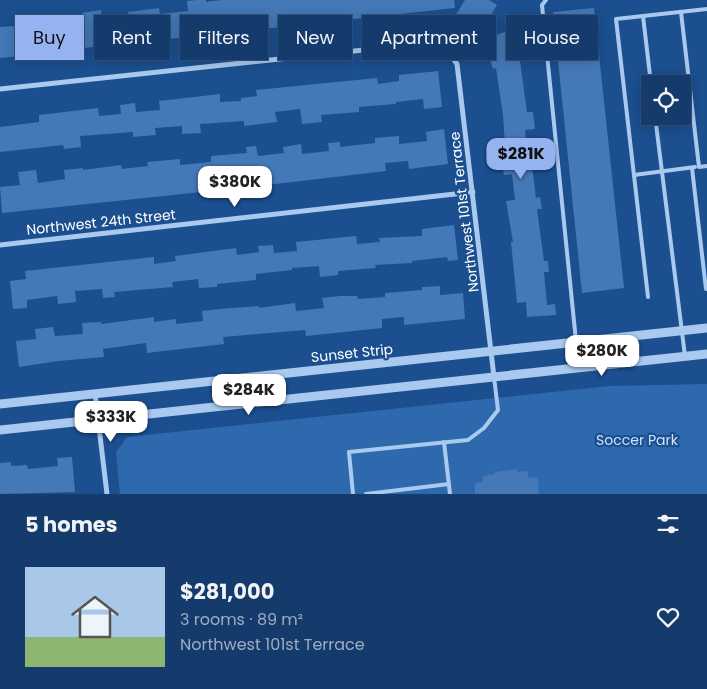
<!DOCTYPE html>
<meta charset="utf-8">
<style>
body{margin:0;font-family:Poppins,sans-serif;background:#1d4271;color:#f1f3f6;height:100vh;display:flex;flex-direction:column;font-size:19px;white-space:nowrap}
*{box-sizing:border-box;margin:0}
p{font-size:16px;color:#9dadc1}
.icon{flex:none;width:28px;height:28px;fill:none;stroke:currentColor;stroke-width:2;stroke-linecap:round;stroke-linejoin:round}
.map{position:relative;height:494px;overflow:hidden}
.drawer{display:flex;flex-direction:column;background:#143b6b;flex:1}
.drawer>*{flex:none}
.guide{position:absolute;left:15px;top:15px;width:678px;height:45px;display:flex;gap:10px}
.controls{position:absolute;left:641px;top:75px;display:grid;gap:10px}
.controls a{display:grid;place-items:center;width:50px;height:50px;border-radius:0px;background:#143b6b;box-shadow:0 2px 12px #0003,0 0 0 1px #33557e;font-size:25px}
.price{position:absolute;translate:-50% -42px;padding:0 11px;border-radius:10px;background:#fff;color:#222;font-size:16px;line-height:32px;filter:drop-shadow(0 1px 2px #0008)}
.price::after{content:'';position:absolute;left:50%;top:30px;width:15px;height:11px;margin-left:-8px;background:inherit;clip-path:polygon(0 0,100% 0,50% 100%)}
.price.on{background:#95b2f1;color:#111}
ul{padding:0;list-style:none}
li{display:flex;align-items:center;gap:15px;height:125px;padding:0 25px}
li+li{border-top:1px solid #33557e}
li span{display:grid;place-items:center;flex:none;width:140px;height:100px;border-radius:0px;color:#555}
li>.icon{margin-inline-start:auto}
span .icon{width:60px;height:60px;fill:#fffc;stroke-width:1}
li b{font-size:21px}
h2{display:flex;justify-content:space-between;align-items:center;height:60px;padding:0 25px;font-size:21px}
.chip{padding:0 18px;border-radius:0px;background:#143b6b;box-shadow:0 2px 12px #0003,0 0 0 1px #33557e;font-size:18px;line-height:45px}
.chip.on{background:#95b2f1;color:#111}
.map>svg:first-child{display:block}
</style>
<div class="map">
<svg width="707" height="494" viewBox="0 0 707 494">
<rect width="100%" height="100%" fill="#1b4f8f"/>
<polygon fill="#2e69ad" points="707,384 707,494 120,494 116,452 127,437 609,386"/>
<g fill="#4478b7">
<polygon points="197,0 206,0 206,2 221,0 454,0 455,8 272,28 252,28 251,21 232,24 231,19 214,20 215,34 65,50 65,45 41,48 42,54 0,58 0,27 28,25 27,19 38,19 39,22 82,16 82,13 101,10 102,20 129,17 128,12 159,8 160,14 188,11 187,1"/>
<polygon points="465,0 489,0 497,5 485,25 472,17 468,24 455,16"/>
<polygon points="594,8 624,288 582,293 553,12"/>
<polygon points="513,30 522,60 520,61 527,112 533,112 535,129 525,130 528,157 531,157 536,198 540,197 542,209 537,209 544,261 548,261 549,272 544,272 547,305 555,304 556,315 527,317 526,302 517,303 511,242 513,242 506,201 515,200 512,174 504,175 502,161 506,160 503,115 496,68 493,69 489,56 497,54 492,36"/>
<polygon points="438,71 442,107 424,109 423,99 396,102 396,104 359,107 359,112 321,115 322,122 302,124 300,109 275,112 277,122 244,126 244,121 200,124 201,133 182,134 182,126 155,128 156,135 133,137 133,132 80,136 81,147 64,149 63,145 0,152 0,127 39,122 39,115 98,108 99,116 121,114 120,105 135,103 136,112 160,110 159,101 220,94 220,102 241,101 241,98 257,96 256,90 377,78 378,84 399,81 399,75"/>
<polygon points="444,129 448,164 409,169 408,161 385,163 386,171 267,185 266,176 229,182 230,189 2,213 0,187 20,185 18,172 36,170 38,183 65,179 64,170 83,168 83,170 121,165 122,169 148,166 147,162 180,159 180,165 211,162 211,156 247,153 246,147 256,146 258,156 284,153 283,147 301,144 302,154 329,151 328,143 340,142 340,147 375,143 375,138 399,136 399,144 427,141 426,132"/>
<polygon points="454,225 458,260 448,261 447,257 412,261 412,263 375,265 376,268 338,271 338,275 320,277 319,266 292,268 292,270 256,274 256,280 217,284 217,287 199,288 198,279 172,282 173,287 114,292 115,297 103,298 102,289 75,291 76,302 58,304 57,296 27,300 27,308 13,309 10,281 26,279 25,271 154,257 154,264 176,261 175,256 236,248 237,255 259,252 258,246 273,245 274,253 297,251 296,242 356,236 357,244 380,242 379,238 422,236 422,229"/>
<polygon points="440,286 440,295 463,293 465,319 404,325 404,317 382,319 382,328 306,336 305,330 223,337 224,344 147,353 146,343 103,349 104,357 58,361 19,367 16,341 36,339 35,329 53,327 55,336 83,334 82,323 101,322 101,324 154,317 154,322 176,319 176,324 203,321 202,311 219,309 259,306 259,308 295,303 296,311 324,308 322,298 340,296 357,296 358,299 385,297 385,293 422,290 422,287"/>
<polygon points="72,457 75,492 0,494 0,463 11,462 11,466 27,465 28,469 58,466 57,458"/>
<polygon points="517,469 517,472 527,471 529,478 538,477 539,494 475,494 475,483 483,482 483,476 495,474 495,472"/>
</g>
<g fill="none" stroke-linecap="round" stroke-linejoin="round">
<g stroke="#a9c9ee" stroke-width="4">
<polyline points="546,0 542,5 576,341"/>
<polyline points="681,12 699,167 707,166"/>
<polyline points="643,16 651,84"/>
<polyline points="655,116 685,356"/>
<polyline points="692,168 706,289"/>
<polyline points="634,175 695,167"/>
<polyline points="648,297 616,19 707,9"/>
<polyline points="444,442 450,494"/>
<polyline points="353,494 349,452 468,440 484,428 498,410 494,377"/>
<polyline points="366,494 449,484"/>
</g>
<g stroke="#a9c9ee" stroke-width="5">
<polyline points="0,89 429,43 446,48 457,64 494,377"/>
<polyline points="0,245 473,192"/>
<polyline points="95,394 107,494"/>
</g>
<g stroke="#a9c9ee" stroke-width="9">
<polyline points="0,404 707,328"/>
<polyline points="0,430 707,354"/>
</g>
</g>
<g text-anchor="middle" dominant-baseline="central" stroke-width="4.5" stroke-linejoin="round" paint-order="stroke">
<g font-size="14" fill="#fff" stroke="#1b4f8f">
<text transform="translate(464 212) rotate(-97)">Northwest 101st Terrace</text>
<text transform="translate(101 222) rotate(-6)">Northwest 24th Street</text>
<text transform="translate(352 353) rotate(-6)">Sunset Strip</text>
</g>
<g font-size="14" fill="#cfe3fa" stroke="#1b4f8f">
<text x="637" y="440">Soccer Park</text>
</g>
</g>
</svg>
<div class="controls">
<a><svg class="icon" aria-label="locate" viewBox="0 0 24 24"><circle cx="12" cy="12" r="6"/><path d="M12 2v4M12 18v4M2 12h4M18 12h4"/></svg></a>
</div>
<b class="price on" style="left:521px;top:180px">$281K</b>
<b class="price" style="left:235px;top:208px">$380K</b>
<b class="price" style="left:602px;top:377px">$280K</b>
<b class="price" style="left:249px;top:416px">$284K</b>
<b class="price" style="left:111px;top:443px">$333K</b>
<div class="guide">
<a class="chip on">Buy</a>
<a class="chip">Rent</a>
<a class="chip">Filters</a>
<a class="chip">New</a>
<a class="chip">Apartment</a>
<a class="chip">House</a>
</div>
</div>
<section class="drawer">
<h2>5 homes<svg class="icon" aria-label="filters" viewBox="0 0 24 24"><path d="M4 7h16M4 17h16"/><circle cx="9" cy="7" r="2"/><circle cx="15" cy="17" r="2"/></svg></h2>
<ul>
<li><span style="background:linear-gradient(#a9c7e8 70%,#8fb573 0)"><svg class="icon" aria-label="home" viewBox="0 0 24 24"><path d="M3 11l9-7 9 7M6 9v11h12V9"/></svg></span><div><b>$281,000</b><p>3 rooms · 89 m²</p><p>Northwest 101st Terrace</p></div><svg class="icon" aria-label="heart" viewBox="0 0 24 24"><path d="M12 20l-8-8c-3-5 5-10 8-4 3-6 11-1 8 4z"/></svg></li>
</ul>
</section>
